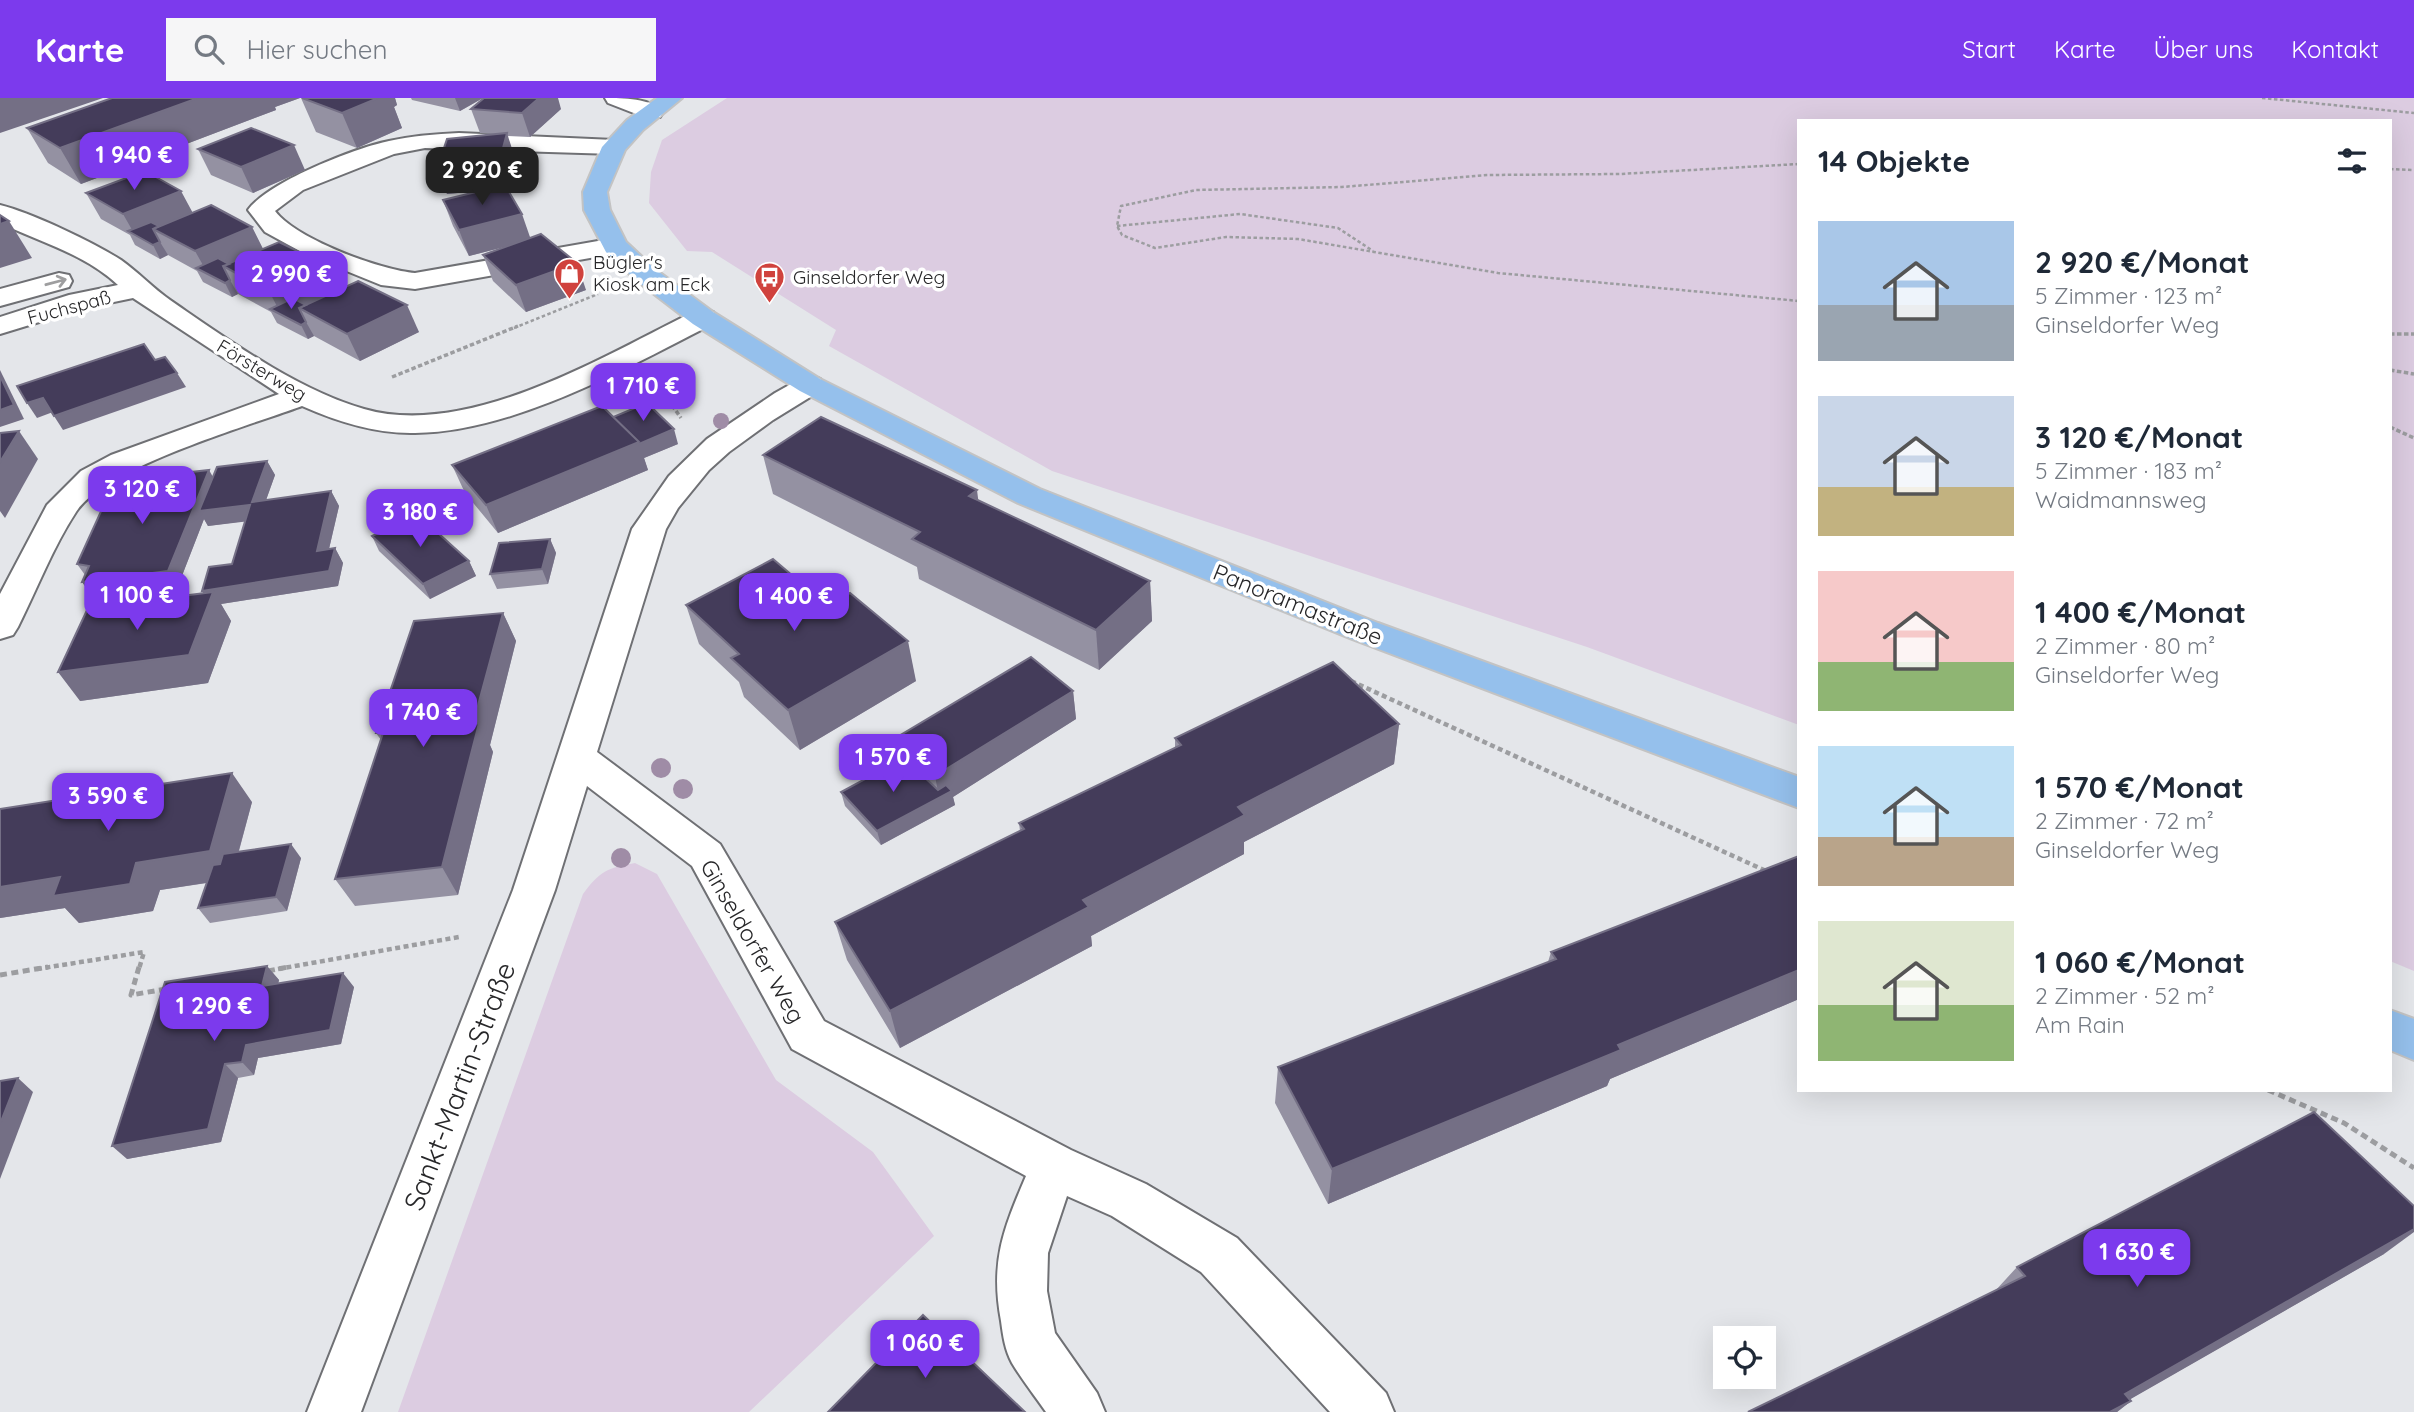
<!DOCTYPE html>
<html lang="de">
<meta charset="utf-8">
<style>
body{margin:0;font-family:Quicksand,sans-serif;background:#f6f6f7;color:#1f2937;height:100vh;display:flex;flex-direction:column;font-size:26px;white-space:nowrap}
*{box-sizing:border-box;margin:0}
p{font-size:23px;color:#747a83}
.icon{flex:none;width:38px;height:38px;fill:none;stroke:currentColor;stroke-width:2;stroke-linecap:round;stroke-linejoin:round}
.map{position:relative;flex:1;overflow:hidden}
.drawer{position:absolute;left:1797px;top:21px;width:595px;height:973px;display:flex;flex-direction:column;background:#fff;border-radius:0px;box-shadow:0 7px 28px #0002}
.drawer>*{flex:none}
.tools{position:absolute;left:1713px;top:1228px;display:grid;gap:14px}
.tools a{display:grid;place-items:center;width:63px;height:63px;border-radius:0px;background:#fff;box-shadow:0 7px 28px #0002;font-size:35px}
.price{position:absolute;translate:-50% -60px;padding:0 16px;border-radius:14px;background:#7c3aed;color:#fff;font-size:23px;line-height:46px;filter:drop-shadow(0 2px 4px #0008)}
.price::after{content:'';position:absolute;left:50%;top:42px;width:21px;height:16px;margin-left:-10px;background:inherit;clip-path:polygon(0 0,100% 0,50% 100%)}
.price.active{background:#222;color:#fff}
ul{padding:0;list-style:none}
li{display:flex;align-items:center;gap:21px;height:175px;padding:0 21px}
li span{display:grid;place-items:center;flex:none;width:196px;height:140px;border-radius:0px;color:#555}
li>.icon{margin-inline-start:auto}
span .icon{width:84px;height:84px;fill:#fffc;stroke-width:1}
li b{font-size:30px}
h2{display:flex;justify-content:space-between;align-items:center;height:84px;padding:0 21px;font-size:30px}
header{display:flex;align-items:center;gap:42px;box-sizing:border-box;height:98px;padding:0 35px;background:#7c3aed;color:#fff}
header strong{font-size:33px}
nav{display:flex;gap:38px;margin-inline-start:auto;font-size:24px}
.search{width:490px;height:63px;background:#f6f6f7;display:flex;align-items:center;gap:18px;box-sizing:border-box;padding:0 24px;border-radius:0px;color:#747a83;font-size:26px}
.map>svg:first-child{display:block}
</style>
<header>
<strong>Karte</strong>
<div class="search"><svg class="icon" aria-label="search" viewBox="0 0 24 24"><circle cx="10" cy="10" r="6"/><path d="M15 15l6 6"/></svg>Hier suchen</div>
<nav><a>Start</a><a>Karte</a><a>Über uns</a><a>Kontakt</a></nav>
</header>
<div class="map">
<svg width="2414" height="1314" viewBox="0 0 2414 1314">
<rect width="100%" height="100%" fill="#e4e6ea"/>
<g fill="#dccce1">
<polygon points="727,0 2414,0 2414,873 2390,863 2390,23 1799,23 1799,627 1587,549 1052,373 829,248 836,232 712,154 687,153 649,105 651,74 662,42"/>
<path d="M635,765L657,776L776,982L873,1054L934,1138L749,1314H398L583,796C600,773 607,770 635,765Z"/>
</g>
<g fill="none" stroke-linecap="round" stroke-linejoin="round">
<defs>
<g id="minor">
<path d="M605,0C623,0 651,0 663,14L660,19H644L608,5Z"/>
<path d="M459,35L614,42L622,44L626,49L622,54L614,56L425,50L394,56L303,92L275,113C296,141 380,172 415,175L615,140L624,142L628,148L624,154L415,191L381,187L307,157L265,134L248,112C268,84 355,50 389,43C412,38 435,36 459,35Z"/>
<path d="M0,107C32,115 93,144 121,162C138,174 153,190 170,202C227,241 297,292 364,311C468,341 602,259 693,214L703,212L713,214L717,220L713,226C626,270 514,334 415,335C376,336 338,324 302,308C248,328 105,369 76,414C53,449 37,491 18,529L13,537L0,541V496L47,407L81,373L111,357L279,296L133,200L85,210L0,236V219L69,197L118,187C85,156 40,144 0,125Z"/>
<polygon points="59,175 69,177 72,183 69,189 0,208 0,191"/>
<path d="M810,278L820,281L825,287L820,293L773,322L729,354L709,372L678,410L666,431L597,654L720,746L824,923L1071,1052L1146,1086L1237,1140L1386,1295L1394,1314H1330L1201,1174L1112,1118L1067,1098L1048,1155L1047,1193L1055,1235L1097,1295L1105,1314H1046C1035,1298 1022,1282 1012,1265C1005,1252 1003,1238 1001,1223C990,1164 1003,1132 1026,1078L792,951L692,768L587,688L555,792L361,1314H307L513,792L632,431L669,378L707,341L775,295L800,281Z"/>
</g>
<g id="major">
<polygon points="657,0 682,0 643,32 625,52 607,94 610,112 626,144 655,171 713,214 820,281 1040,391 1378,525 1799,679 1799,710 1352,541 1018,405 800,293 693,226 637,183 606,154 584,112 583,94 602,49 627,22"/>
<polygon points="2390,912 2414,921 2414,962 2390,952"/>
</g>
</defs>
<use href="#minor" stroke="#6f7074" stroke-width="4"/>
<use href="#major" stroke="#c3c3c3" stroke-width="4"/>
<g stroke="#9c9da0" stroke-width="2.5" stroke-dasharray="3.5 2.5" stroke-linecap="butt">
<polyline points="2262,0 2414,15"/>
<polyline points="1799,66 1620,76 1487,77 1342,89 1196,92 1121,108 1117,128 1122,137 1155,150 1226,139 1298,141 1498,175 1799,203"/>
<polyline points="2390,71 2414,72"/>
<polyline points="1117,128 1240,116 1338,130 1373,153"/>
<polyline points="514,230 598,196"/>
</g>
<g stroke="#9c9da0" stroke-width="3.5" stroke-dasharray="4.5 2.5" stroke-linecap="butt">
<polyline points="2390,236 2414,236"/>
<polyline points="2390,272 2414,276"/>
<polyline points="392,279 518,228"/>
<polyline points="660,290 681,320"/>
<polyline points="2390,329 2414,340"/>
</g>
<g stroke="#9c9da0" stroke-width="4.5" stroke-dasharray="5 3.5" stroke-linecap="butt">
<polyline points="1351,583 1766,773"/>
<polyline points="37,871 144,854 139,871"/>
<polyline points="278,871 459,839"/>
</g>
<g stroke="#9c9da0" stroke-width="5" stroke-dasharray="7 4.5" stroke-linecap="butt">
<polyline points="139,869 131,897 166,891"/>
<polyline points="268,873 288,869"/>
<polyline points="0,877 48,869"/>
<polyline points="2268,992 2344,1025 2414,1070"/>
</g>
<use href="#minor" fill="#fff" fill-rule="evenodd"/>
<use href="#major" fill="#95c0ec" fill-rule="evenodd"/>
</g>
<g fill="#9f8ca6">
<circle cx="721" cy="323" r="8"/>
<circle cx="661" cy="670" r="10"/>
<circle cx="683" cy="691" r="10"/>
<circle cx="621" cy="760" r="10"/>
</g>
<g fill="#9491a2">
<polygon points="300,0 275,9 276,12 81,86 48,65 27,30"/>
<polygon points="301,0 395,0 397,7 394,9 402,30 357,50 316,34"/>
<polygon points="411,0 483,0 460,13 412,2"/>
<polygon points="471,11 561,11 530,39 507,38 515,60 509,90 507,90 530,140 586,192 526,214 493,183 483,157 504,149 469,158 453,128 443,102 482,93 447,96 437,71 494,36 480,35"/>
<polygon points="198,51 305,72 253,95 211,77"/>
<polygon points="86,95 193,115 252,129 263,151 326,167 338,192 419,234 360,263 314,238 308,241 277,225 271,214 238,196 232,199 203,184 197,173 168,157 160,161 135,147 130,137 101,121"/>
<polygon points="613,319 678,346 644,360 648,372 498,435 465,395 452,367"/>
<polygon points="763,357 978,402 1150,483 1152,523 1099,572 919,481 917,469 773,396"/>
<polygon points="267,363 275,377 266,402 331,393 339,408 329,451 335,450 343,465 338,488 221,506 231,523 208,585 80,603 204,495 202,493 232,466 245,423 208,428 204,421 178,488 93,499 82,484 85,477 77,466 213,379"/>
<polygon points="372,438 469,463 476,478 430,501 379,453"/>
<polygon points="550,441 556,455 548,486 497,491 490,476"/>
<polygon points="686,507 916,583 800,652 744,599 739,584 699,546"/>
<polygon points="503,515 516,543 490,647 493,654 458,797 355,808 335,781 381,642 376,635"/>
<polygon points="1073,593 1076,621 953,699 955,707 881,747 845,708 841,694 899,663 894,641"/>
<polygon points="1399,626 1394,666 1244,744 1244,756 1091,838 1092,848 900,950 847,862 835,824 1020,733 1019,725 1175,650 1175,640"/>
<polygon points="252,704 239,753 301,760 287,813 210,825 198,810 207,785 160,792 153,813 79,825 65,810 0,820 0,711"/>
<polygon points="1799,758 1799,901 1610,981 1607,988 1328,1106 1275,1005 1278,969 1548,864 1551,854"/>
<polygon points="267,868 279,882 278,886 354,889 341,946 258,960 254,977 238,980 221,1044 127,1061"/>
<polygon points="2384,1156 2130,1301 2131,1303 2117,1314 1748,1314 1995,1193 2017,1169"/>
</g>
<g fill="#746f85">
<polygon points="0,0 103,0 0,35"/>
<polygon points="198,0 300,0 275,9 276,12 81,86 60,50"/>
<polygon points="378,0 395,0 397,7 394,9 402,30 357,50 342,15"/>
<polygon points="455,0 483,0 460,13"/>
<polygon points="539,0 558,0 561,11 530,39 522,15"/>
<polygon points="507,35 515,60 509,90 447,96 437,71"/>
<polygon points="294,47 305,72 253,95 241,69"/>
<polygon points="181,93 195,119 153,131 135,137 123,116"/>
<polygon points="522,116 531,142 469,158 459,132"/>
<polygon points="9,123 32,160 0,170 0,126"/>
<polygon points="252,129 265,155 223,168 208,176 195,153"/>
<polygon points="160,144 168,157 160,161 153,147"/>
<polygon points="577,165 586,192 526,214 516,187"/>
<polygon points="326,167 338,194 285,219 281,216 269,193"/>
<polygon points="230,182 238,196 232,199 225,185"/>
<polygon points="407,207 419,234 360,263 347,236"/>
<polygon points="306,224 314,238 308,241 301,227"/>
<polygon points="0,272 24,321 0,329"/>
<polygon points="177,275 186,289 63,332 54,318"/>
<polygon points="43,300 53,314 37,320 27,305"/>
<polygon points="674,331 678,346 644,360 648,372 498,435 486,407 639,344"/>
<polygon points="19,333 38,361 5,420 0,413 0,364"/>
<polygon points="267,363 275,377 260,419 252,404"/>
<polygon points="209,372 217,386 250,407 258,422 208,428 204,421 178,488 93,499 82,484"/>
<polygon points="977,392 982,431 969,398"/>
<polygon points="331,393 339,408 325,468 317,453"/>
<polygon points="550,441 556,455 548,486 542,471"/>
<polygon points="335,450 343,465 338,488 221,506 231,523 208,585 80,603 58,574 209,504 202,493"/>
<polygon points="469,463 476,478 430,501 423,486"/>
<polygon points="1150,483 1152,523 1099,572 1096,532"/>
<polygon points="503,515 516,543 490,647 493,654 458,797 442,769 473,626"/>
<polygon points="908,543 916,583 800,652 788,612"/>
<polygon points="1073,593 1076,621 953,699 955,707 881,747 877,733 939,699 935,678"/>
<polygon points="1399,626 1394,666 1244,744 1244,756 1091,838 1092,848 900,950 890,913 1083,802 1238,709"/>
<polygon points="232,675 252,704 231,781 160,792 153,813 79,825 65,810 0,820 0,789 136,765"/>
<polygon points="291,746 301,760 287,813 276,799"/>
<polygon points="267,868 279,882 274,902 262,888"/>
<polygon points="1799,872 1799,901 1610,981 1607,988 1328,1106 1332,1071 1618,947"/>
<polygon points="343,875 354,889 341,946 258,960 254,977 242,964 246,947"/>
<polygon points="225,966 238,980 221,1044 127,1061 112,1048"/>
<polygon points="18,980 33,994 0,1081 0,1026"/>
<polygon points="2414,1131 2414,1134 2384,1156 2108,1314 2125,1296"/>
<polygon points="2131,1303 2117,1314 2110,1314"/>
</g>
<g fill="#443c5a" stroke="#746f85" stroke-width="2">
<polygon points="112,0 198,0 60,50 27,30"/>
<polygon points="302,0 378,0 342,15"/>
<polygon points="484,0 539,0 522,15 471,11"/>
<polygon points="251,30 294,47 241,69 198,51"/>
<polygon points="507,35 499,65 437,71 447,41"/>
<polygon points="145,73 181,93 123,116 86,95"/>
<polygon points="505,87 522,116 459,132 443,102"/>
<polygon points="211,107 252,129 195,153 153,131"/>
<polygon points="0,117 9,123 0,126"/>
<polygon points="151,124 159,128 153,131 160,144 153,147 128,133"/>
<polygon points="541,136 577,165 516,187 483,157"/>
<polygon points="279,144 326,167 269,193 223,168"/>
<polygon points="218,160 229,166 223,168 230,182 225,185 196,170"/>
<polygon points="358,183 407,207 347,236 299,210"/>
<polygon points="293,200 306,207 299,210 306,224 301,227 270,211"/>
<polygon points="144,246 155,262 165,259 177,275 54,318 43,300 27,305 17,288"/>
<polygon points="0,278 14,307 0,312"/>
<polygon points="647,305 674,331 639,346 613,319"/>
<polygon points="602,308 639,344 486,407 452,367"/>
<polygon points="821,319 977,392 969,398 1150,483 1096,532 912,441 920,434 763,357"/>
<polygon points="19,333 0,364 0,335"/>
<polygon points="267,363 252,404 331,393 317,453 335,450 329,473 202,493 209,469 232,466 250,407 199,413 217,369"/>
<polygon points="209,372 168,473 82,484 89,468 77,466 108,398 124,393 130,381"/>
<polygon points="417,416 469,463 423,486 372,438"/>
<polygon points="550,441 542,471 490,476 499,445"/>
<polygon points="773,461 827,507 850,495 908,543 788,612 731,560 739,556 686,507"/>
<polygon points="213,494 189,557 58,574 88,510"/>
<polygon points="503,515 473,626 479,625 442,769 335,781 383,635 376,635 414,523"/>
<polygon points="1031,559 1073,593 935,678 894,641"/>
<polygon points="1333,564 1399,626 1238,709 1245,717 1083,802 1089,809 890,913 835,824 1024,731 1019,725 1181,647 1175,640"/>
<polygon points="904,660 938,692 946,687 952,693 877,733 841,694"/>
<polygon points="232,675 210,753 136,765 130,786 53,798 60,779 0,789 0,711"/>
<polygon points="291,746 276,799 198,810 213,767 220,766 223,756"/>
<polygon points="1799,758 1799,872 1618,947 1621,952 1332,1071 1278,969 1556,861 1551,854"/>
<polygon points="267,868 262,888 343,875 330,932 246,947 242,964 225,966 208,1031 112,1048 165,884"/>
<polygon points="18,980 0,1026 0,983"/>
<polygon points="2314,1014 2414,1108 2414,1131 2125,1296 2131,1303 2110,1314 1748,1314 2025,1178 2017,1169"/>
<polygon points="923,1217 1025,1314 828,1314"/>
</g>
<defs><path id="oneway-shaft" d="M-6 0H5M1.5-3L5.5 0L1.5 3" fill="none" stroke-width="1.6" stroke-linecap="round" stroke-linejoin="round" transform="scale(1.75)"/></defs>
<use stroke="#9e9e9f" href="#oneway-shaft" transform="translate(56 184) rotate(-15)"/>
<defs>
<symbol id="shop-pin" viewBox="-11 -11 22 30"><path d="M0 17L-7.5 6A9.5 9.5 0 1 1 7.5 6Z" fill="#d0423d" stroke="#fff"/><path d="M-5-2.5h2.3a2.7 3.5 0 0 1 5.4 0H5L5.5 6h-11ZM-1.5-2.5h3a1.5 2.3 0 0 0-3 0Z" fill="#fff"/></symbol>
<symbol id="bus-pin" viewBox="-11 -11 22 30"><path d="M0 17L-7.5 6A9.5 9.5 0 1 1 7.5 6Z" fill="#d0423d" stroke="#fff"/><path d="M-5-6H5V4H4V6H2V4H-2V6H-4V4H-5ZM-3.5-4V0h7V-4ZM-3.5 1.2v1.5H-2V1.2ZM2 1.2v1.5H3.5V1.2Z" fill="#fff"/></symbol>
</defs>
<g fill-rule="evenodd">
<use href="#shop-pin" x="552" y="158" width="35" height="47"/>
<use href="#bus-pin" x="752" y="162" width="35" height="47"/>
</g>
<g text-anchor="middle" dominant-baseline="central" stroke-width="7" stroke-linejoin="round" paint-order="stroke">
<g font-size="19" fill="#272729" stroke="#fff" text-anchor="start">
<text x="593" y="164">Bügler's<tspan x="593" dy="22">Kiosk am Eck</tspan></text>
<text x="793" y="179">Ginseldorfer Weg</text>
</g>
<g font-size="19" fill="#272729" stroke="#fff">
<text transform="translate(69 209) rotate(-15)">Fuchspaß</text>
<text transform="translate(262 272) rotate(31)">Försterweg</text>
</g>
<g font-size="23" fill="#272729" stroke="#fff">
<text transform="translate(1298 506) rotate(22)">Panoramastraße</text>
<text transform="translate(753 843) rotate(60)">Ginseldorfer Weg</text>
</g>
<g font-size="28" fill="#272729" stroke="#fff">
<text transform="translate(459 988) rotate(-69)">Sankt-Martin-Straße</text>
</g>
</g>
</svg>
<div class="tools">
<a><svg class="icon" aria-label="locate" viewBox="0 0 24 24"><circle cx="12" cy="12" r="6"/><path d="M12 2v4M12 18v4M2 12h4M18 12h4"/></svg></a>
</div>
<b class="price" style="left:134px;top:94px">1 940 €</b>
<b class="price active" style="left:482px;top:109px">2 920 €</b>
<b class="price" style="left:291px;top:213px">2 990 €</b>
<b class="price" style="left:643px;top:325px">1 710 €</b>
<b class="price" style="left:142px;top:428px">3 120 €</b>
<b class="price" style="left:420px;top:451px">3 180 €</b>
<b class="price" style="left:137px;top:534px">1 100 €</b>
<b class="price" style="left:794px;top:535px">1 400 €</b>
<b class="price" style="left:423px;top:651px">1 740 €</b>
<b class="price" style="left:893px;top:696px">1 570 €</b>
<b class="price" style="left:108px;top:735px">3 590 €</b>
<b class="price" style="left:214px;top:945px">1 290 €</b>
<b class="price" style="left:2137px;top:1191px">1 630 €</b>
<b class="price" style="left:925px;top:1282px">1 060 €</b>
<section class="drawer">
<h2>14 Objekte<svg class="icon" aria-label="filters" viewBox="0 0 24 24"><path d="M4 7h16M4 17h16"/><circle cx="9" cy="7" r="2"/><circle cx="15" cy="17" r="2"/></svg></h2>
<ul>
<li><span style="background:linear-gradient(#a9c7e8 60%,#9aa5b1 0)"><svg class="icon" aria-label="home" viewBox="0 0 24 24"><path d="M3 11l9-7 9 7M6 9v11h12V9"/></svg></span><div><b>2 920 €/Monat</b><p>5 Zimmer · 123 m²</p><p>Ginseldorfer Weg</p></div></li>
<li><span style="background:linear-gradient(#c9d6e8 65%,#c2b280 0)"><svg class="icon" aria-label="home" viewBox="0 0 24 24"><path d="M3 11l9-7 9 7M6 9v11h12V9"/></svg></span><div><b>3 120 €/Monat</b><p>5 Zimmer · 183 m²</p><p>Waidmannsweg</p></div></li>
<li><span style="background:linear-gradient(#f6c9c9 65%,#8fb573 0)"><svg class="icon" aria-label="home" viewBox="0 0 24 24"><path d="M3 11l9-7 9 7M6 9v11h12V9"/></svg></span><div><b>1 400 €/Monat</b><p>2 Zimmer · 80 m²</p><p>Ginseldorfer Weg</p></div></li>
<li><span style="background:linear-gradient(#bfe0f5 65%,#b9a48a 0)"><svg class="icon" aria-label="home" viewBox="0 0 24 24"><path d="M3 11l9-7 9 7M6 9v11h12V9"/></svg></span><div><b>1 570 €/Monat</b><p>2 Zimmer · 72 m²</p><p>Ginseldorfer Weg</p></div></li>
<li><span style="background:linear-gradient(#dfe7d0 60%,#8fb573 0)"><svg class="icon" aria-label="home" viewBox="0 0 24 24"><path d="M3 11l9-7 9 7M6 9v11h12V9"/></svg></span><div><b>1 060 €/Monat</b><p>2 Zimmer · 52 m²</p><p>Am Rain</p></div></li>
</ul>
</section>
</div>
